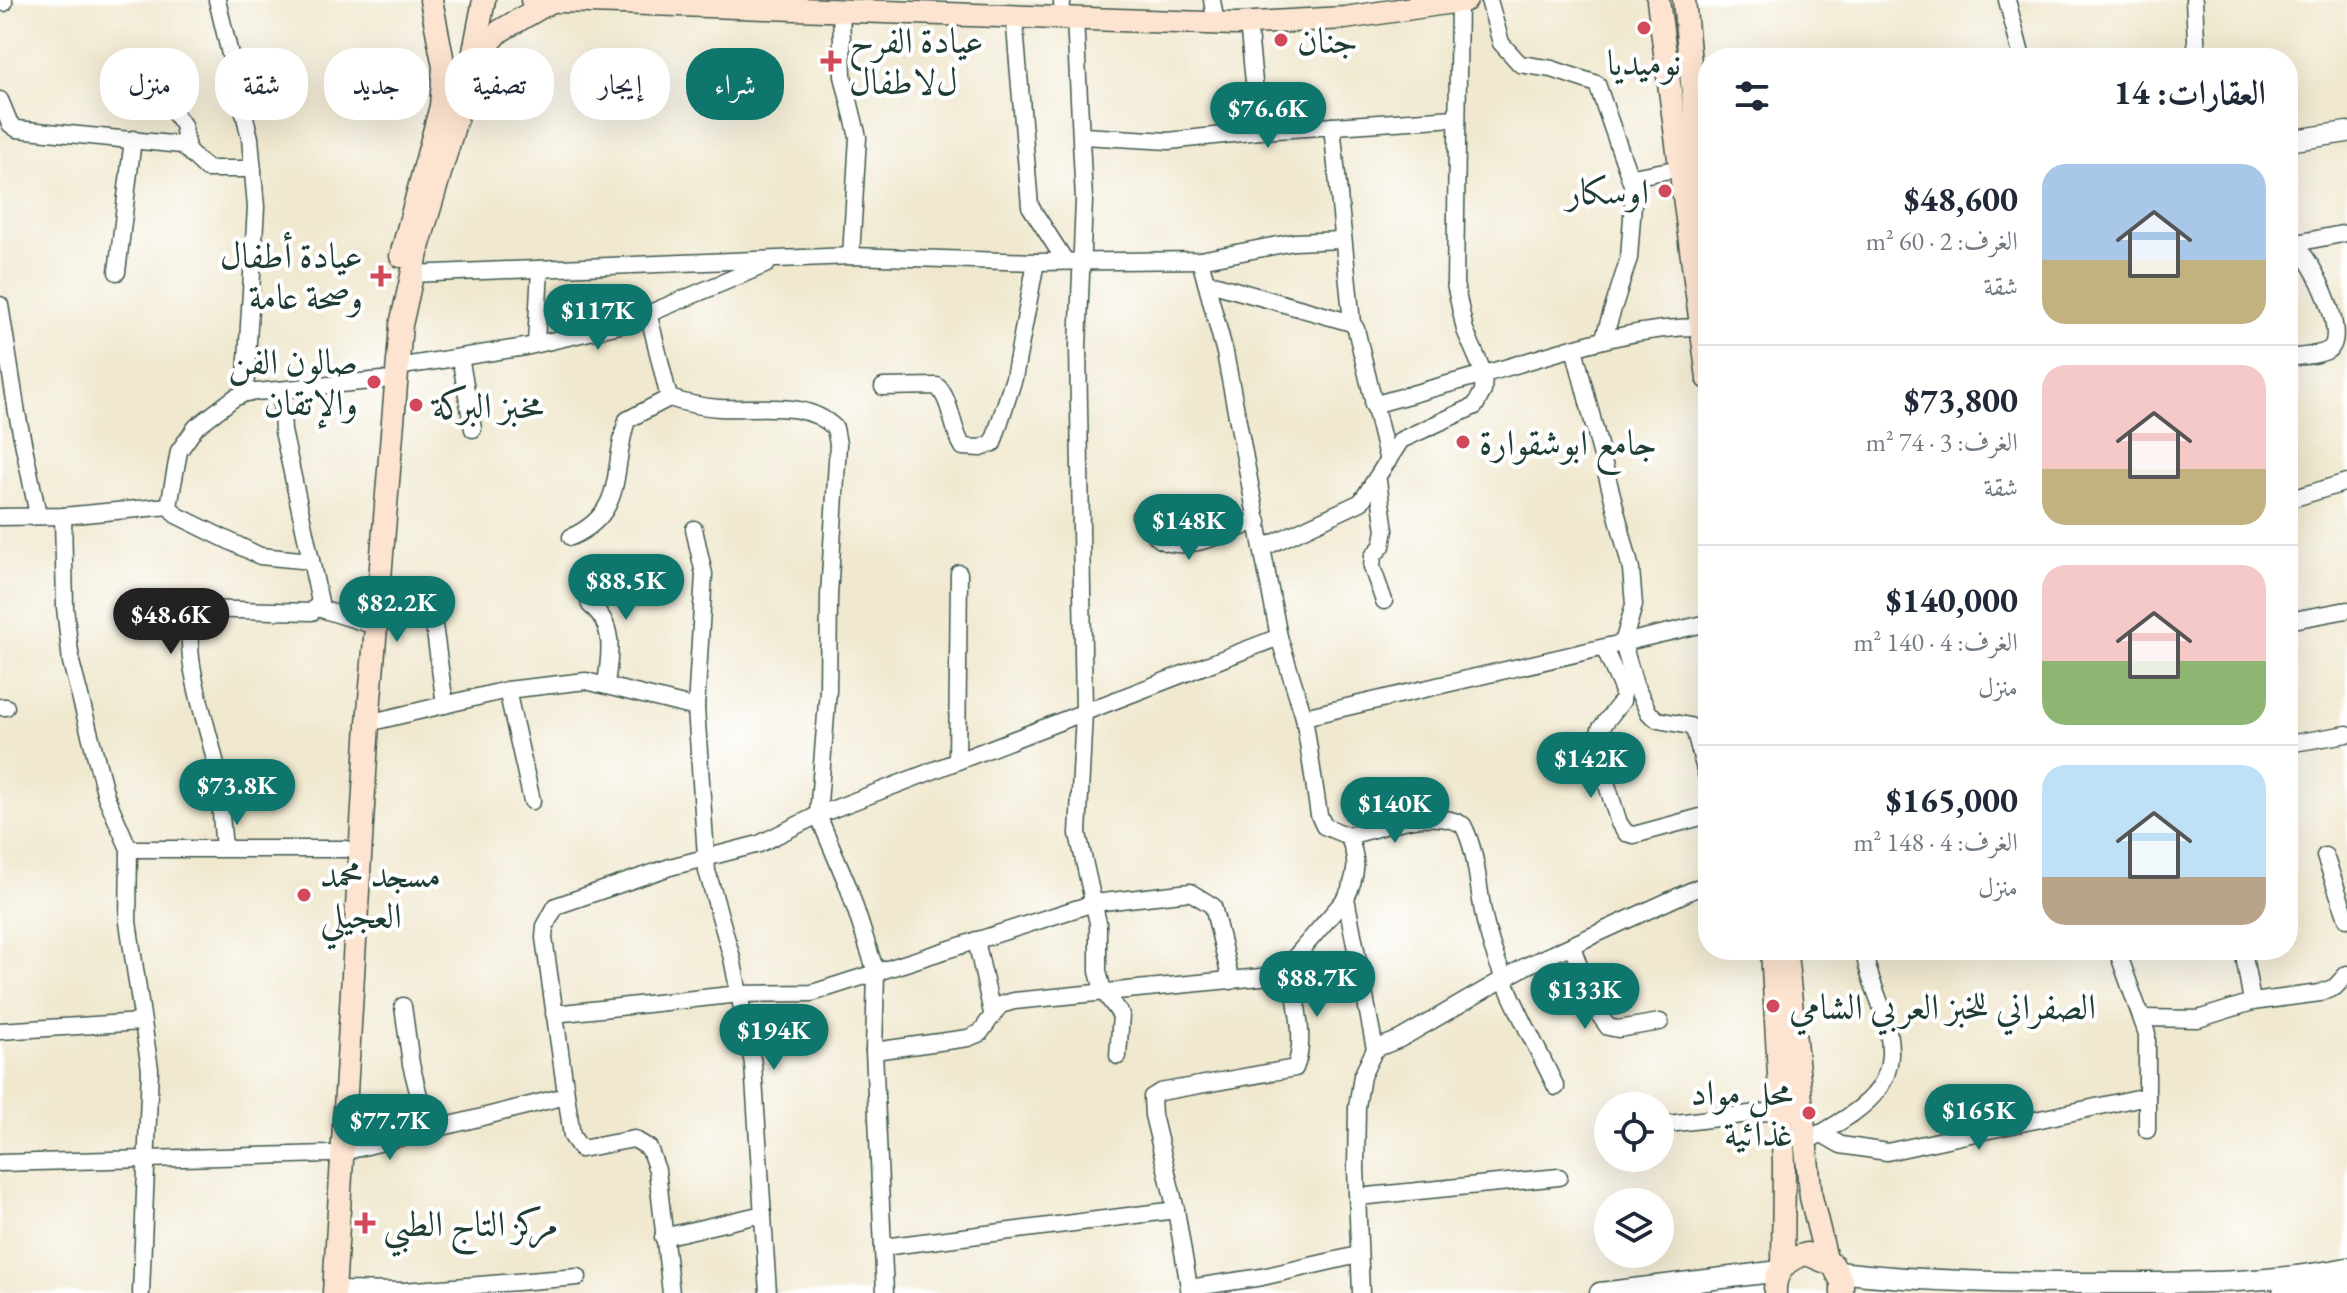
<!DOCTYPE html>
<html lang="ar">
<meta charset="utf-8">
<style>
body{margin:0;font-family:"EB Garamond",Amiri,serif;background:#f6f6f7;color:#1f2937;direction:rtl;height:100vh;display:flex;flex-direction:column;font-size:30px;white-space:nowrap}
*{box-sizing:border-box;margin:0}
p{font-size:26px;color:#747a83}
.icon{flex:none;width:44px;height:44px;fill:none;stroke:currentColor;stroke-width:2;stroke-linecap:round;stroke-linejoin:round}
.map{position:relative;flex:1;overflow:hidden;direction:ltr}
.side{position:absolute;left:1698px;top:48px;width:600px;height:912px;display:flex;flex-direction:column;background:#fff;border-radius:32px;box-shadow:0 8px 32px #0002;direction:rtl}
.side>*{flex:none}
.hud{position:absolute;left:24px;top:48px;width:760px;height:72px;direction:rtl;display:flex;gap:16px}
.buttons{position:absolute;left:1594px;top:1092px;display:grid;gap:16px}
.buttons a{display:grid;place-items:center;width:80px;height:80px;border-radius:50%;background:#fff;box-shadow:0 8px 32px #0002;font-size:40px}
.price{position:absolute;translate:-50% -68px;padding:0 18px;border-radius:28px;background:#0f766e;color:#fff;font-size:26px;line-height:52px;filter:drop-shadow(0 2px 4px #0008)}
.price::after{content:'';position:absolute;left:50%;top:48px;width:24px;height:18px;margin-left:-12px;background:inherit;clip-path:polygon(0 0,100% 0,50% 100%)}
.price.current{background:#222;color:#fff}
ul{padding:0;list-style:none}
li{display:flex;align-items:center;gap:24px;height:200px;padding:0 32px}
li+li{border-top:2px solid #e0e1e3}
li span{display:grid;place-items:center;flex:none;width:224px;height:160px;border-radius:24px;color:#555}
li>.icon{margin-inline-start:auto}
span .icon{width:96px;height:96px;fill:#fffc;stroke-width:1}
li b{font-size:34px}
h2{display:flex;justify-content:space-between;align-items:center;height:96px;padding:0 32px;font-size:34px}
.tag{padding:0 28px;border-radius:32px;background:#fff;box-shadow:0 8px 32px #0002;font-size:28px;line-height:72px}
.tag.current{background:#0f766e;color:#fff}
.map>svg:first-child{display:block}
</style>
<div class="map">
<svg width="2347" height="1293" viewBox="0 0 2347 1293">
<rect width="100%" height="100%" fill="#fff"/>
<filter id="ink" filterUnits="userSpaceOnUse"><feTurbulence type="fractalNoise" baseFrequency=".0125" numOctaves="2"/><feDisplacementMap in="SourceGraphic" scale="16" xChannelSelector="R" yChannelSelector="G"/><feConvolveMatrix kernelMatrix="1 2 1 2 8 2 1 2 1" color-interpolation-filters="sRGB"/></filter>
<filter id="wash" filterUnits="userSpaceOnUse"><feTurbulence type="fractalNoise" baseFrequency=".006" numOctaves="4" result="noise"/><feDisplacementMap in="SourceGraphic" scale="32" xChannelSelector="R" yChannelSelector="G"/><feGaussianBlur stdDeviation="1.8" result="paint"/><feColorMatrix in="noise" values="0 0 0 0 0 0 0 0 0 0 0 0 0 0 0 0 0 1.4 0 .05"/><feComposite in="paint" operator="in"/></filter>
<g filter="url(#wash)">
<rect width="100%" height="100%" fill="#f0e8cf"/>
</g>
<g filter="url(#ink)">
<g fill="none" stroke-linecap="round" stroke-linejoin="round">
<defs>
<g id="minor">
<polyline points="4,0 4,3"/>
<polyline points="217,0 250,138 256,207 245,393"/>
<polyline points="1062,0 1062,4"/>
<polyline points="1212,0 1214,12"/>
<polyline points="1489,0 1501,43 1520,64 1552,69 1597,84 1634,190 1629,258 1604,337"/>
<polyline points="2007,0 2022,58"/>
<polyline points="2194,0 2197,58"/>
<polyline points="841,9 843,76 858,137 851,256"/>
<polyline points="1014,15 1030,206 1064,259"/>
<polyline points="1075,18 1084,200 1078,347 1084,712 1078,834 1098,923 1098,971 1103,991 1121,1015 1118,1056"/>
<polyline points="1248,23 1259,131"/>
<polyline points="159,91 183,125 187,148"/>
<polyline points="0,100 10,124 17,129 182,145 207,169 253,169"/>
<polyline points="1332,126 1352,323 1356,329 1388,461"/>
<polyline points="1083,136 1169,141 1259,131 1455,118"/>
<polyline points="1632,177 1681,168"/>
<path d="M2288,239C2309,250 2347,329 2331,348C2322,356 2300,356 2288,358"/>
<polyline points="2296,243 2347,233"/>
<path d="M1200,260L1225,353L1279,637L1304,717L1319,815L1324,826L1348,836C1359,860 1357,875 1346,898L1375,1049L1362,1076L1357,1107L1356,1168L1361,1293"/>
<polyline points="117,272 133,139"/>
<polyline points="411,274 851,256 1036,262 1200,260 1294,242 1342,240"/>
<polyline points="1206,282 1352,323"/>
<polyline points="0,305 17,413 38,515"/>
<polyline points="649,316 669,398"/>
<polyline points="536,344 540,269"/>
<polyline points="1574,348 1631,569 1634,605 1623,643 1635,685 1649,713 1658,720 1690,726 1695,732 1708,781"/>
<polyline points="460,357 473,429"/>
<polyline points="397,367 525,347 624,324 767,264"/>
<path d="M883,387L937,386C952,401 951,428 963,447L981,448L993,443L1014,378L1036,262"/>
<polyline points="1373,405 1484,374 1465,330 1455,284 1459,2"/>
<polyline points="1378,481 1385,530 1382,546 1373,556 1372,567 1384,601"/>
<polyline points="2288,500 2347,482"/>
<polyline points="63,516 65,607 71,662 106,796 129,849 128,922 150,1069 141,1293"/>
<path d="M1140,516C1146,523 1153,535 1161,540C1187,554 1233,529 1258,521"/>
<polyline points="0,517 63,516 169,506"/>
<polyline points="694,529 704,574 696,708"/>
<path d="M571,537C627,512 611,469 627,420L669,398C685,403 702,407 719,408C757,410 806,399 835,428L838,444L829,596L828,690L818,815L848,886L876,972L874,1051L885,1293"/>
<path d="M1263,548L1361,502L1401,440L1475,406L1483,391L1484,374C1557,354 1624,327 1701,327"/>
<polyline points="311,561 260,556 176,515 169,506 179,451 196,427 234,398 245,393 382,380"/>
<path d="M582,569L590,605C616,624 610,656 606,684"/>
<polyline points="431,603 445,705"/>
<polyline points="318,608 366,623"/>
<polyline points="2288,621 2347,610"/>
<polyline points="1604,648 1623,691 1622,701 1600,729 1596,750 1619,823 1626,833 1634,835 1708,815"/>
<polyline points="507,690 532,801"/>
<polyline points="0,707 6,707"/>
<polyline points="1304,717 1708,623"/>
<polyline points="368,723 507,690 586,681 696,708 707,871 732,958 753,1064 768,1293"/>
<polyline points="2288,744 2347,734"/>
<polyline points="957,761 959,573"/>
<path d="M1348,836C1384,828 1429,806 1463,825C1480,857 1477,898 1488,933C1503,987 1532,1037 1556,1087"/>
<path d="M224,847C221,820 220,793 216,766C210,729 174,640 198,609L312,612L320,602L283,431L281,391"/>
<polyline points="129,849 345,849"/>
<polyline points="2325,856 2347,919"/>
<polyline points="976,940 992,1013"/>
<polyline points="1572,946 1593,1006 1608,1027 1618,1029 1660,1022"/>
<polyline points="2117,950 2147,1034 2147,1130"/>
<polyline points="2243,950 2252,1002"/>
<polyline points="403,1006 411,1064 428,1132"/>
<polyline points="554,1014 740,994 812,993 1094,903 1190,892 1213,906 1231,981"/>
<polyline points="2143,1018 2198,1019 2252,1002 2320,993 2335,987 2347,974"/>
<polyline points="0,1031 141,1022"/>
<polyline points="1375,1049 1400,1039 1526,966 1708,883"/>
<polyline points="874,1051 968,1038 980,1033 1000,1005 1014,1001 1271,976 1290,963 1346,898"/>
<polyline points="1660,1125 1782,1110"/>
<polyline points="1820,1133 1841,1145 1887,1152 2147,1096"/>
<path d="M1813,1138C1871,1104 1907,1084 1882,1009C1876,990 1866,971 1864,950"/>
<polyline points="343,1152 566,1096"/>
<polyline points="0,1163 330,1154"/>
<polyline points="1358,1197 1559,1177"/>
<polyline points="663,1237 763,1214"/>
<polyline points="883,1247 1176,1210"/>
<polyline points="1189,1288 1262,1277 1358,1255"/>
<polyline points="334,1290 404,1291 578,1277"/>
<polyline points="671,1293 657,1170 649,1148 634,1139 581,1149 572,1136 544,938 545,926 556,906 670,867 759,844 818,815 1279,637"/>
<path d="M1190,1293L1176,1210L1153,1115L1152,1097L1160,1092L1295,1068C1308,1039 1293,993 1290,963"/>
</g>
<g id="tertiary">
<polyline points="2288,141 2347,132"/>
<path d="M1838,1272C1926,1282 2014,1283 2102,1283C2184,1283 2267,1284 2347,1268"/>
<polyline points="1600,1293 1780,1271"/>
<polyline points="2283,1293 2347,1283"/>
</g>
<g id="secondary">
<polyline points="532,0 1236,24 1345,18 1466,0"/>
<polyline points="1658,0 1708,378"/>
<polyline points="1684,0 1708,248"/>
<polyline points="473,61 500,31 550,2"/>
<polyline points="401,256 441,106 444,67 431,0"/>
<polyline points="1772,950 1784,1163 1783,1266"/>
<polyline points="1787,963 1811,1197 1826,1259"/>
<polyline points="334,1293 368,723 401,325 419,244 470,72 484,0"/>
<path d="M1775,1293C1774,1272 1787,1258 1807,1254L1833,1265L1842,1282V1293"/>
</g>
</defs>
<use href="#minor" stroke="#3e574b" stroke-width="19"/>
<use href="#tertiary" stroke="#3e574b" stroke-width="23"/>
<use href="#secondary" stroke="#3e574b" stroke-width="25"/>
<use href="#minor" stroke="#fff" stroke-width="16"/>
<use href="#tertiary" stroke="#fff" stroke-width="20"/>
<use href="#secondary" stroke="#fde4d0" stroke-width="22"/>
</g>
</g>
<g fill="#d1495b" stroke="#fff" stroke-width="3">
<circle cx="1644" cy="28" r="8"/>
<circle cx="1281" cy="40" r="8"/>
<path d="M827 49h8v8h8v8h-8v8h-8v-8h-8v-8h8z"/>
<circle cx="1665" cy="191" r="8"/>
<path d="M377 264h8v8h8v8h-8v8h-8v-8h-8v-8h8z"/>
<circle cx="374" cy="382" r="8"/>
<circle cx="416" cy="405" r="8"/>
<circle cx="1463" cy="442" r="8"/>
<circle cx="304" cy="895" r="8"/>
<circle cx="1773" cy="1006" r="8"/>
<circle cx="1809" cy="1113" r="8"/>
<path d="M361 1211h8v8h8v8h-8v8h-8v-8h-8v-8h8z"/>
</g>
<g text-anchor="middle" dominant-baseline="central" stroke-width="8" stroke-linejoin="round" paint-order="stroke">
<g font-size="36" fill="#1f3d34" stroke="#fff" text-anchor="start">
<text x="849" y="40">عيادة الفرح<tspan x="849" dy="41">لﻻطفال</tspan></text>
<text x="1297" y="40">جنان</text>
<text x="1644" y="62" text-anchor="middle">نوميديا</text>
<text x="1649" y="191" text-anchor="end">اوسكار</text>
<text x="363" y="255" text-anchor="end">عيادة أطفال<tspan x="363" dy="41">وصحة عامة</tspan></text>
<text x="358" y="361" text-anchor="end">صالون الفن<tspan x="358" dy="41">والإتقان</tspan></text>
<text x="432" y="405">مخبز البركة</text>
<text x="1479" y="442">جامع ابوشقوارة</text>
<text x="320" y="874">مسجد محمد<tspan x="320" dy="41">العجيلي</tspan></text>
<text x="1789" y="1006">الصفراني للخبز العربي الشامي</text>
<text x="1793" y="1092" text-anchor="end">محل مواد<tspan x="1793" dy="41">غذائية</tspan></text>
<text x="383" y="1223">مركز التاج الطبي</text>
</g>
</g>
</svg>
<div class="buttons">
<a><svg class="icon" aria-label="locate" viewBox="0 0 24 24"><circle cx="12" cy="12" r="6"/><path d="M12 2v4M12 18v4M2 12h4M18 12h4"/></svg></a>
<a><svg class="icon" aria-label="layers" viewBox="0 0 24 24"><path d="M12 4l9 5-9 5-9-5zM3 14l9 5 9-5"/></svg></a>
</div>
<b class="price" style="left:1268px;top:150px">$76.6K</b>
<b class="price" style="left:598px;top:352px">$117K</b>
<b class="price" style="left:1189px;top:562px">$148K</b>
<b class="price" style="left:626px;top:622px">$88.5K</b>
<b class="price" style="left:397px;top:644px">$82.2K</b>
<b class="price current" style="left:171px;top:656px">$48.6K</b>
<b class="price" style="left:1591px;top:800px">$142K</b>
<b class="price" style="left:237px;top:827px">$73.8K</b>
<b class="price" style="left:1395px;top:845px">$140K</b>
<b class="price" style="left:1317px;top:1019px">$88.7K</b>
<b class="price" style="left:1585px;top:1031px">$133K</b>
<b class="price" style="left:774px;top:1072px">$194K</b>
<b class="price" style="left:1979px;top:1152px">$165K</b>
<b class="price" style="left:390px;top:1162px">$77.7K</b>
<div class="hud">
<a class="tag current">شراء</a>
<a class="tag">إيجار</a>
<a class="tag">تصفية</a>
<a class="tag">جديد</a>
<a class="tag">شقة</a>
<a class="tag">منزل</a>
</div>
<section class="side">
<h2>العقارات: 14<svg class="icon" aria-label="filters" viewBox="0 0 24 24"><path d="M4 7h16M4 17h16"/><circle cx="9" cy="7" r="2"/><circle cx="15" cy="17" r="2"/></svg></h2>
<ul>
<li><span style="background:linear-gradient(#a9c7e8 60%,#c2b280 0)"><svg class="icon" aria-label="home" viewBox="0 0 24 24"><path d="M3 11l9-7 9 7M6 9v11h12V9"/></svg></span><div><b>$48,600</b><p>الغرف: 2 · 60 m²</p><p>شقة</p></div></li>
<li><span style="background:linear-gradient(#f6c9c9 65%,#c2b280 0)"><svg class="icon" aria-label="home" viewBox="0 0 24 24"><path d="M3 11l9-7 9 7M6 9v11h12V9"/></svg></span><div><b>$73,800</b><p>الغرف: 3 · 74 m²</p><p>شقة</p></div></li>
<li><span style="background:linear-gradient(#f6c9c9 60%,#8fb573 0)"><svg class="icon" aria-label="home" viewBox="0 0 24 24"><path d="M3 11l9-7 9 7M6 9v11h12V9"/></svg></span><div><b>$140,000</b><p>الغرف: 4 · 140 m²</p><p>منزل</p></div></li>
<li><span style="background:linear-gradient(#bfe0f5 70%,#b9a48a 0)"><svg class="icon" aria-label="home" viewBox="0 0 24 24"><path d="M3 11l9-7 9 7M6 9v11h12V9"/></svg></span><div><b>$165,000</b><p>الغرف: 4 · 148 m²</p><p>منزل</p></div></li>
</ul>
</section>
</div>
